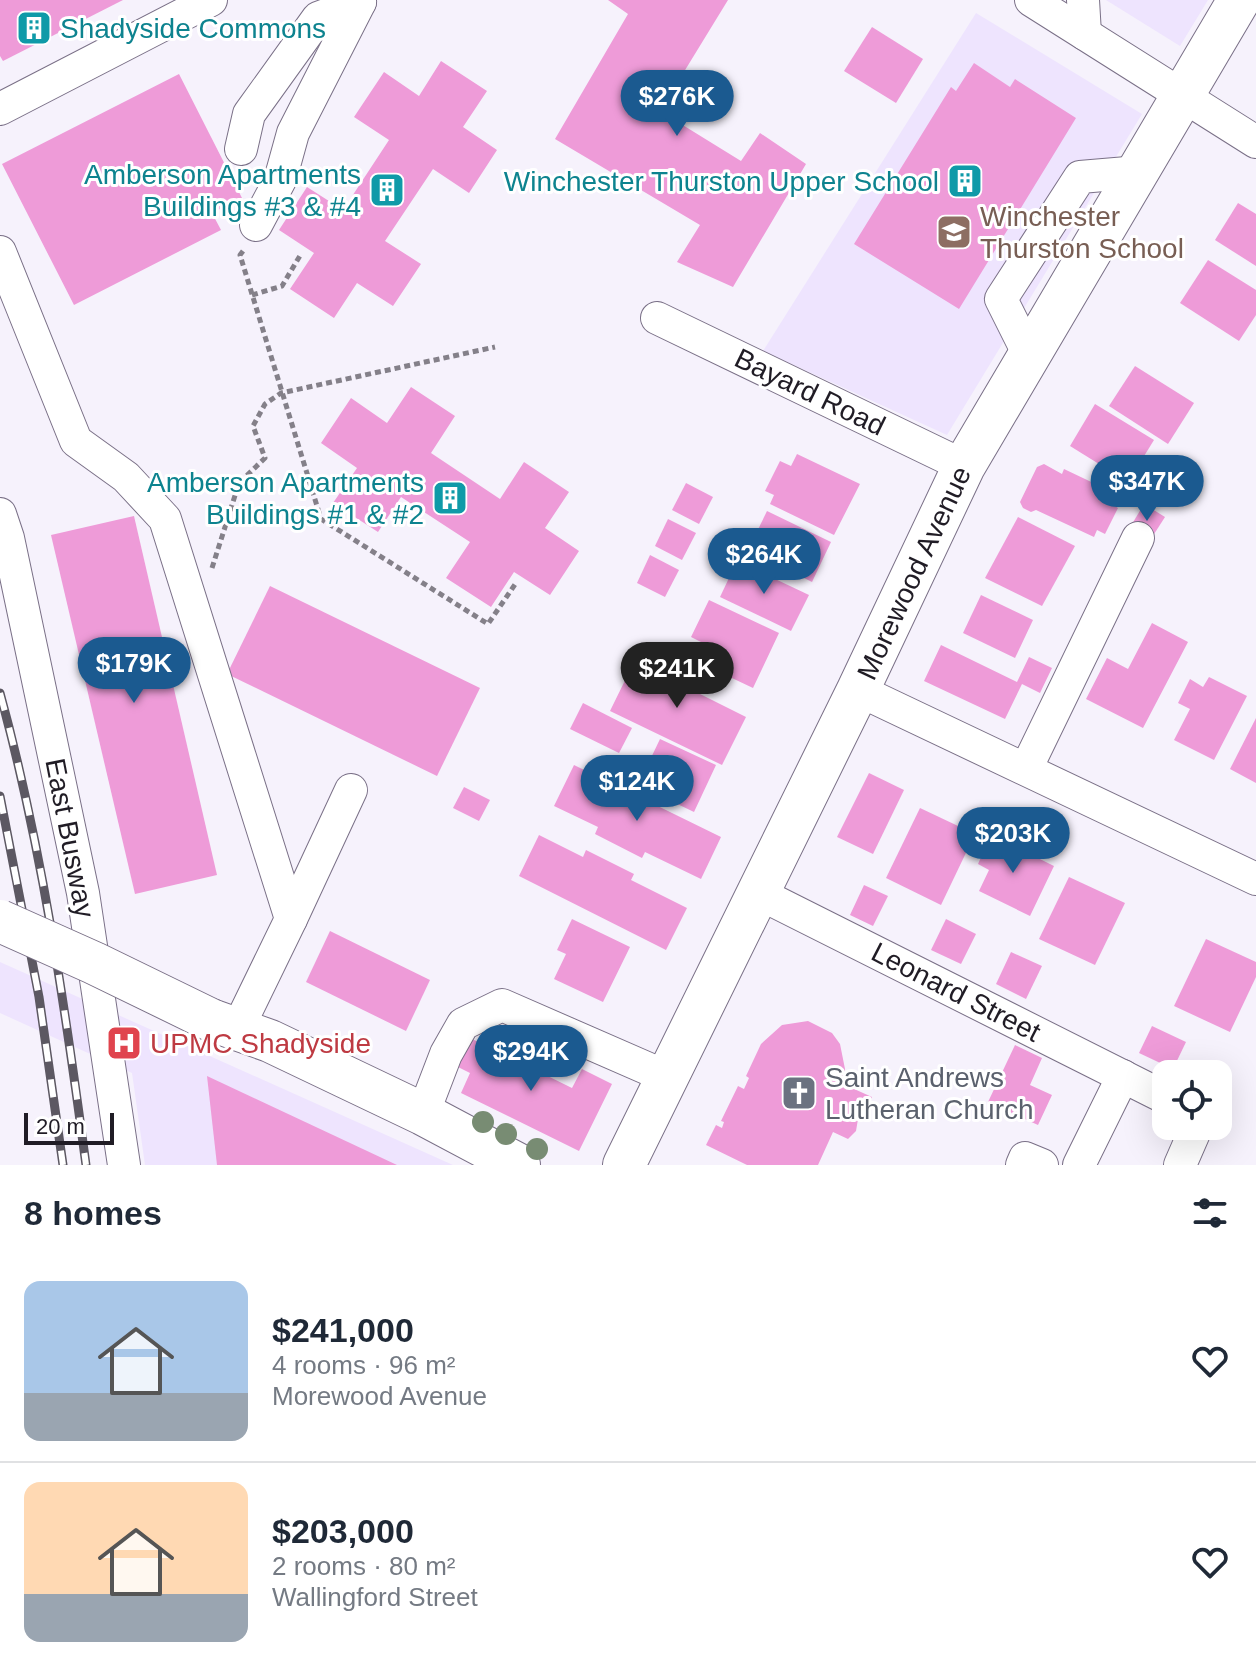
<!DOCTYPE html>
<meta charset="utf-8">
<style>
body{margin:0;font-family:Arial,sans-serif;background:#f6f6f7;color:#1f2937;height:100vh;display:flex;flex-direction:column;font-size:30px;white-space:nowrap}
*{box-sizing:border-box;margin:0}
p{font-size:26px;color:#747a83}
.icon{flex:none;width:44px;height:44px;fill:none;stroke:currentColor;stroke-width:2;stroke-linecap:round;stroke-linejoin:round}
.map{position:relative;height:1165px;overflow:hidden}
.drawer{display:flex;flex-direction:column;background:#fff;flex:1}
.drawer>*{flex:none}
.buttons{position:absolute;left:1152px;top:1060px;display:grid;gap:16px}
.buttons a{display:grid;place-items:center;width:80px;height:80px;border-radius:16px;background:#fff;box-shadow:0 8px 32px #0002;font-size:40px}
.scale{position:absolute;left:24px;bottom:20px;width:90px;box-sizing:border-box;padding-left:8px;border:4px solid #201c25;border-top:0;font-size:22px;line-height:28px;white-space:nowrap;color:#201c25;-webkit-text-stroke:6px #fff;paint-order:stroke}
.price{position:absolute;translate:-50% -68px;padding:0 18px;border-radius:28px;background:#1b5a90;color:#fff;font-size:26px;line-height:52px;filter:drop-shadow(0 2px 4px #0008)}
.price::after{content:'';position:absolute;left:50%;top:48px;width:24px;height:18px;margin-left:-12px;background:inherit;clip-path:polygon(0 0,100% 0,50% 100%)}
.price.active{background:#222;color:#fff}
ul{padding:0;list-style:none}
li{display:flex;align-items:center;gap:24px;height:200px;padding:0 24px}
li+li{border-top:2px solid #e0e1e3}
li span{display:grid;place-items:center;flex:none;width:224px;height:160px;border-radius:16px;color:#555}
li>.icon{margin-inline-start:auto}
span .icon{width:96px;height:96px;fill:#fffc;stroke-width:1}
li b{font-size:34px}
h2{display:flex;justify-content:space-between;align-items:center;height:96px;padding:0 24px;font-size:34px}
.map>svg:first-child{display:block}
</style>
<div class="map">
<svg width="1256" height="1165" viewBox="0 0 1256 1165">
<rect width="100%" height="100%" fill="#f6f2fc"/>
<g fill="#eee4fe">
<polygon points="1106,0 1208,0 1180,46"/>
<polygon points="976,13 1142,114 947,435 763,351"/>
<polygon points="0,962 453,1165 145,1165 132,1073 0,1013"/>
</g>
<g fill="#ee9bd8">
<polygon points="0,0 123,0 3,61 0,56"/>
<polygon points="608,0 728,0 660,111 741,161 760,133 806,164 733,287 677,262 700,225 555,139 628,14"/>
<polygon points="872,27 923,59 896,103 844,71"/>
<polygon points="441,61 487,91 463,127 497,150 469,193 433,169 385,241 421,264 393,306 357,283 334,318 290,289 314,253 279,230 307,187 343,210 389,140 354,117 384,72 419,96"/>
<polygon points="974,63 1010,87 1015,79 1076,118 959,309 854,244 951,87 956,91"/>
<polygon points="179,74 242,198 212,213 221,230 74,305 2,164"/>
<polygon points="1238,203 1256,214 1256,266 1215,240"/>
<polygon points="1208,260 1256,290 1256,315 1239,341 1180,303"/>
<polygon points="1135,366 1194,403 1168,444 1109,406"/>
<polygon points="411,387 455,416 431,453 500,499 524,462 569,492 545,528 579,551 550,595 514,572 491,607 446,578 470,542 401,497 378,532 333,503 357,468 321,443 351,398 387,423"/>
<polygon points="1095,404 1154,440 1128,482 1070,446"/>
<polygon points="797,454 860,484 834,535 770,504 774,495 765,491 780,461 791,466"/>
<polygon points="1044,464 1062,474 1064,469 1106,489 1101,498 1118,508 1105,534 1097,530 1094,537 1036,510 1031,512 1023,508 1020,502 1037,467"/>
<polygon points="686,483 713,497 699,524 672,510"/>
<polygon points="1144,504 1165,517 1149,542 1129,529"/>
<polygon points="767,511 831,542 812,582 748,550"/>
<polygon points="134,516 217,875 135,894 51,535"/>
<polygon points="1018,517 1075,546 1042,606 985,578"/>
<polygon points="668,519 696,533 682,560 655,546"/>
<polygon points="650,555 679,570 665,597 637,583"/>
<polygon points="737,561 809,595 791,631 720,597"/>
<polygon points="270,586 480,688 437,776 227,674"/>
<polygon points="981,595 1033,620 1015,658 963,633"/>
<polygon points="709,600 779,633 753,688 696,661 705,644 691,637"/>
<polygon points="1152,623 1188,642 1143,728 1086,699 1107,658 1128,669"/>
<polygon points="941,645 1017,682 1029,657 1052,668 1040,693 1022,684 1005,719 924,681"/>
<polygon points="662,659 696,676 690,689 746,717 722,765 610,711 635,660 657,670"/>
<polygon points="1209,677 1247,696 1214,760 1174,740 1190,709 1178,703 1190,679 1203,687"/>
<polygon points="583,703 632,728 619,753 570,729"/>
<polygon points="1256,718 1256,783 1230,769"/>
<polygon points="660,739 716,765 694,812 669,800 667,805 641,793 644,788 638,785"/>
<polygon points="574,765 721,837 701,879 645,852 642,858 595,834 598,827 554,806"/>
<polygon points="869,773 904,790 873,854 837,837"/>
<polygon points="464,787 490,800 479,821 453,808"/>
<polygon points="920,808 975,834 941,905 886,878"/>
<polygon points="539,835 583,857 586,850 634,874 631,880 687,908 666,950 519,876"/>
<polygon points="991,835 1054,866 1030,916 979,891 989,870 978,864"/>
<polygon points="1069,877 1125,903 1095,965 1039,939"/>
<polygon points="864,885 888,896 873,926 850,915"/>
<polygon points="572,919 630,947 603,1002 554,979 566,954 557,950"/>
<polygon points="946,919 976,934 961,964 931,950"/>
<polygon points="330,931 430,980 406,1031 306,982"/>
<polygon points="1206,939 1256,962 1256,977 1230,1032 1174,1006"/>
<polygon points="1011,952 1042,966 1026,999 996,984"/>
<polygon points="808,1021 832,1033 840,1044 845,1069 843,1084 872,1097 860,1119 858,1119 856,1131 848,1139 833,1132 818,1165 747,1165 706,1145 716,1125 722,1128 724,1122 721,1121 738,1086 744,1089 749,1078 746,1076 761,1044 782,1025"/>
<polygon points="1152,1026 1186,1042 1173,1069 1139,1053"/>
<polygon points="464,1035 572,1088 582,1069 612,1084 579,1151 461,1093 470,1073 450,1063"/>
<polygon points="1015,1045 1042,1058 1030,1085 1052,1095 1038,1125 988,1102"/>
<polygon points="207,1076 397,1165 217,1165"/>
</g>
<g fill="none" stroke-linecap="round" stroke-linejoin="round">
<defs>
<g id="minor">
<polyline points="1031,0 1256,142"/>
<polyline points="1083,0 1085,34"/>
<polyline points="0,109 211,0"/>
<polyline points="241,149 249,114 318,18 360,2"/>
<polyline points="256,225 280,180 293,133 360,2 359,0"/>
<polyline points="0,252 76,441 126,477 165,519 291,919 238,1028"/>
<polyline points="657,318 964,466"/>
<polyline points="1029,355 1001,299 1080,177 1139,172"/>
<polyline points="0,514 8,538 83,893 124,1165"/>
<polyline points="858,690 1256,879"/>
<polyline points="1026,769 1138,538"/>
<polyline points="758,893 1166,1098"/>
<polyline points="291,919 351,790"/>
<polyline points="423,1114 446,1054 463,1024 502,1005 667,1077"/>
<polyline points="1022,1165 1025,1158 1042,1165"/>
<polyline points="1079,1165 1123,1076"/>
<polyline points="1180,1165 1197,1126"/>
</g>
<g id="major">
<polyline points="211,1020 270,1041 423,1114 519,1165"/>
<polyline points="624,1165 858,690 964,466 1239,0"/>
</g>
</defs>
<use href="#minor" stroke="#7a7087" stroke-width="34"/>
<use href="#major" stroke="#7a7087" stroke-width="44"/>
<g stroke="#848089" stroke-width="5" stroke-dasharray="6 4" stroke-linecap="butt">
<polyline points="243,251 240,255 321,519 488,624 516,583"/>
<polyline points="252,295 282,286 301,254"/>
<polyline points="212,568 239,483 265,458 253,426 265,404 281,393 495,347"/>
</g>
<use href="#minor" stroke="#fff" stroke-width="32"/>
<use href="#major" stroke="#fff" stroke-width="42"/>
<defs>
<g id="rail">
<path d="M0,693C42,847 65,1007 86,1165"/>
<polyline points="0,796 39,997 63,1165"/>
</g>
</defs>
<use href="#rail" stroke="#5c5862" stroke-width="9"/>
<use href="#rail" stroke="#fff" stroke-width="6" stroke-dasharray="18" stroke-linecap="butt"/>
<defs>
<polyline id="major-bridge" points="0,921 94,963 211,1020"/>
</defs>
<use href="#major-bridge" stroke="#7a7087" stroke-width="44" stroke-linecap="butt"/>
<use href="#major-bridge" stroke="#fff" stroke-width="42"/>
</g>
<g fill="#788c73">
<circle cx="483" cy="1122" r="11"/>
<circle cx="506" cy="1134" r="11"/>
<circle cx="537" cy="1149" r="11"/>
</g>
<defs>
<symbol id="building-square" viewBox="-11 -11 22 22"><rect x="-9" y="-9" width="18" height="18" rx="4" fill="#0f9aa8" stroke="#fff"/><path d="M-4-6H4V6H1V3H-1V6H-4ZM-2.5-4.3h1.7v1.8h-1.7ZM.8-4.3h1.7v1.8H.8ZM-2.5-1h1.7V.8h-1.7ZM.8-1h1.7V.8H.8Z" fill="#fff"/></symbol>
<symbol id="school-square" viewBox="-11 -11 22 22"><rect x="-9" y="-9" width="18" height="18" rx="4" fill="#8d6e63" stroke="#fff"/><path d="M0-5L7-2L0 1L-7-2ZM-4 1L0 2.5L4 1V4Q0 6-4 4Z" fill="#fff"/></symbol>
<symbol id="hospital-square" viewBox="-11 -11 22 22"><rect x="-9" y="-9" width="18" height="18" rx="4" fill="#e0444e" stroke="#fff"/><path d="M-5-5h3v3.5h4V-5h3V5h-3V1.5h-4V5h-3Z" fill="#fff"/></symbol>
<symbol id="church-square" viewBox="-11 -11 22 22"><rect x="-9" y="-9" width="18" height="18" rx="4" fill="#6b7280" stroke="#fff"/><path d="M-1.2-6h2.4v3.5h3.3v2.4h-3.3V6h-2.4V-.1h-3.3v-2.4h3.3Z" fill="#fff"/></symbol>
</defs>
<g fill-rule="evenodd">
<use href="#building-square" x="14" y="8" width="40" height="40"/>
<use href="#building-square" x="945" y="161" width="40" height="40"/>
<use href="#building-square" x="367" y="170" width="40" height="40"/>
<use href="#school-square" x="934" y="212" width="40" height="40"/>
<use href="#building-square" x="430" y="478" width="40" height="40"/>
<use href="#hospital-square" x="104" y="1023" width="40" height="40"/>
<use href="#church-square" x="779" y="1073" width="40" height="40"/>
</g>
<g text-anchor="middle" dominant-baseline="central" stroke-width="6" stroke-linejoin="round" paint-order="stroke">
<g font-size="28" fill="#0d838f" stroke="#fff" text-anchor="end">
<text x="60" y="28" text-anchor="start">Shadyside Commons</text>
<text x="361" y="174">Amberson Apartments<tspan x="361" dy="32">Buildings #3 &amp; #4</tspan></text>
<text x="939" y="181">Winchester Thurston Upper School</text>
<text x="424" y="482">Amberson Apartments<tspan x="424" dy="32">Buildings #1 &amp; #2</tspan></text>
</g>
<g font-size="28" fill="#785e54" stroke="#fff" text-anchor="start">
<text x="980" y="216">Winchester<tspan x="980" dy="32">Thurston School</tspan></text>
</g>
<g font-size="28" fill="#201c25" stroke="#fff">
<text transform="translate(810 392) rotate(26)">Bayard Road</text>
<text transform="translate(914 573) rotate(-65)">Morewood Avenue</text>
<text transform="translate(70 838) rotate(79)">East Busway</text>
<text transform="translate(956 992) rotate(27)">Leonard Street</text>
</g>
<g font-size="28" fill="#be3a42" stroke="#fff" text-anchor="start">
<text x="150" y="1043">UPMC Shadyside</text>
</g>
<g font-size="28" fill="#5b616d" stroke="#fff" text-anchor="start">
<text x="825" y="1077">Saint Andrews<tspan x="825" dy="32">Lutheran Church</tspan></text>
</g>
</g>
</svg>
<div class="buttons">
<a><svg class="icon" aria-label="locate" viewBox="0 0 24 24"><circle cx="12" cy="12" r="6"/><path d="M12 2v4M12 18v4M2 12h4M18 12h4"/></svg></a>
</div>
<div class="scale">20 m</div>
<b class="price" style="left:677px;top:138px">$276K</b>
<b class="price" style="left:1147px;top:523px">$347K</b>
<b class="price" style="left:764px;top:596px">$264K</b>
<b class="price" style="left:134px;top:705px">$179K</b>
<b class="price active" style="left:677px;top:710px">$241K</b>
<b class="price" style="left:637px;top:823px">$124K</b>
<b class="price" style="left:1013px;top:875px">$203K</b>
<b class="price" style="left:531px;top:1093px">$294K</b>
</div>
<section class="drawer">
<h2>8 homes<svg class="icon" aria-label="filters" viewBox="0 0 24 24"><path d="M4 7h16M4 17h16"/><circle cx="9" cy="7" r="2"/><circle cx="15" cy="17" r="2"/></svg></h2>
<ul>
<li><span style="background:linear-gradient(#a9c7e8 70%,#9aa5b1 0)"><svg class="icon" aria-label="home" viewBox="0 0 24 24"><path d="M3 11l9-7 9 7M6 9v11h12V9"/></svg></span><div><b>$241,000</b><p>4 rooms · 96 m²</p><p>Morewood Avenue</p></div><svg class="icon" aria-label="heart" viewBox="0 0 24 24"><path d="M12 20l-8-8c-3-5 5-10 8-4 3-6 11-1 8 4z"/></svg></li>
<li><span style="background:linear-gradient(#ffd9b3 70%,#9aa5b1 0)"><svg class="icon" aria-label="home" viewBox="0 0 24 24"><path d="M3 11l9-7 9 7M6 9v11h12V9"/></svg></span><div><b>$203,000</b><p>2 rooms · 80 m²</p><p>Wallingford Street</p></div><svg class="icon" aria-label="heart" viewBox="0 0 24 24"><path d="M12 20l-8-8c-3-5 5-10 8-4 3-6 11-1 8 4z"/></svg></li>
</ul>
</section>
